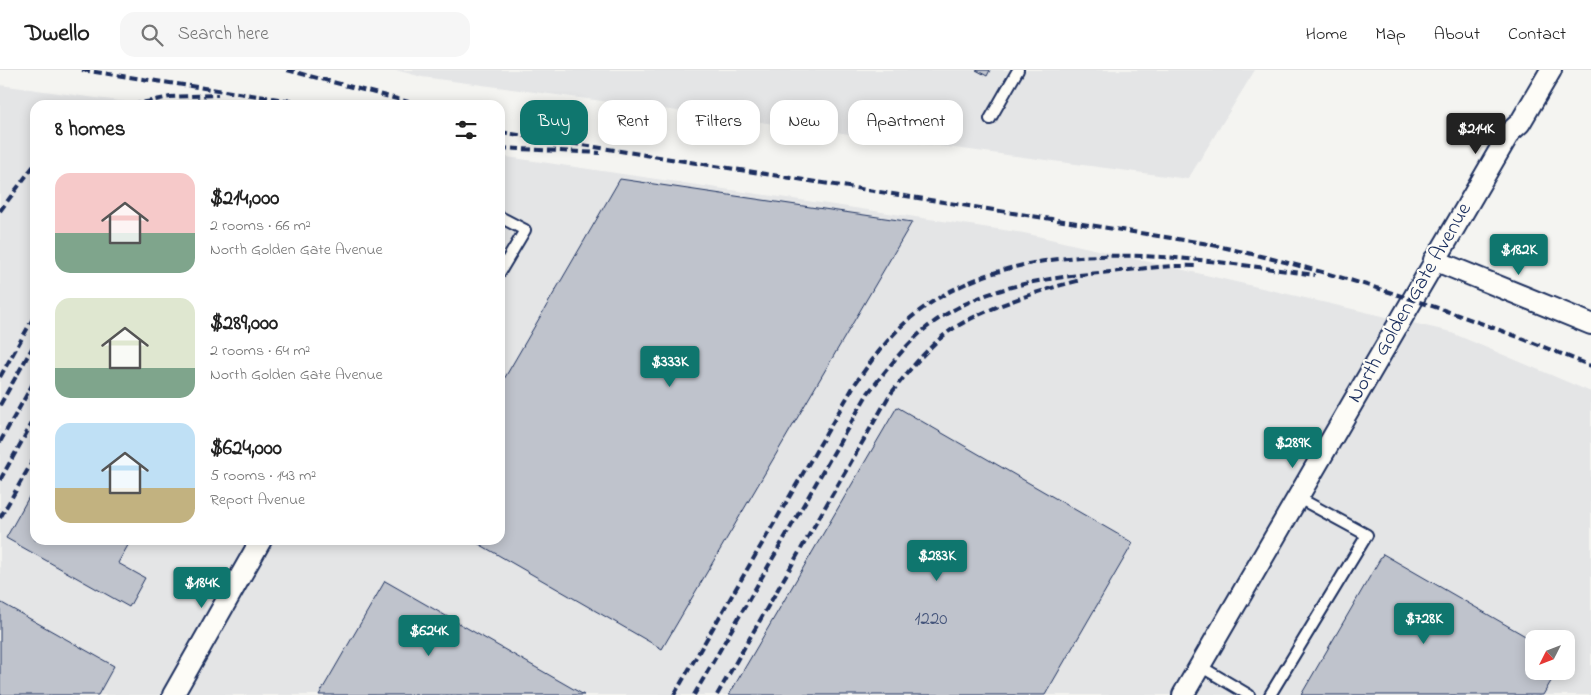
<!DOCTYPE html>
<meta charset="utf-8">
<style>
body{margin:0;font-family:"Indie Flower",sans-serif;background:#f6f6f6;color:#222;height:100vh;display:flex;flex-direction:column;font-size:19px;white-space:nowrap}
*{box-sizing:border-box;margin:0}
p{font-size:16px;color:#767676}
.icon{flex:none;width:28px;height:28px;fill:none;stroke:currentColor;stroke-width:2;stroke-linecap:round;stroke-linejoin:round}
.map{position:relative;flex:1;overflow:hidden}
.sheet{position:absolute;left:30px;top:30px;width:475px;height:445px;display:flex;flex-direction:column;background:#fff;border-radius:15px;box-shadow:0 2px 12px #0003}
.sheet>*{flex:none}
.banner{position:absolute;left:520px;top:30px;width:475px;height:45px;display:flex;gap:10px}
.needle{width:32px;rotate:228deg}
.buttons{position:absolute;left:1525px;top:560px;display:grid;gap:10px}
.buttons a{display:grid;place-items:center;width:50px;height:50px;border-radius:10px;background:#fff;box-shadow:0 2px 12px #0003;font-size:25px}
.price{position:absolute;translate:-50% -42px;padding:0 11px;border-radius:5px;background:#0f766e;color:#fff;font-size:16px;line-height:32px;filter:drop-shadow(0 1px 2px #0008)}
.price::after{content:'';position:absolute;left:50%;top:30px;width:15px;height:11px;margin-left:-8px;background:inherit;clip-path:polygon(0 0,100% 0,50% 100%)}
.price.active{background:#222;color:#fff}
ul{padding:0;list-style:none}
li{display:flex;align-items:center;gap:15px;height:125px;padding:0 25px}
li span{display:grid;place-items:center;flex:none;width:140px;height:100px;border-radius:15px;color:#555}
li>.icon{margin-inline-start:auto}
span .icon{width:60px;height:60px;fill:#fffc;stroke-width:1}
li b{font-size:21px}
h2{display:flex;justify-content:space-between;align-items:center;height:60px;padding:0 25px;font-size:21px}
.tag{padding:0 18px;border-radius:15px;background:#fff;box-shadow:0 2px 12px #0003;font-size:18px;line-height:45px}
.tag.active{background:#0f766e;color:#fff}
header{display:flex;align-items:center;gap:30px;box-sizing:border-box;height:70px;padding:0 25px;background:#fff;border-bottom:1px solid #e0e0e0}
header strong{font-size:24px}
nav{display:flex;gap:28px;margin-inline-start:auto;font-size:18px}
.search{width:350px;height:45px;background:#f6f6f6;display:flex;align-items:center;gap:12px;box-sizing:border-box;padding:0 18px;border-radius:15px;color:#767676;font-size:19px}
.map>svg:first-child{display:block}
</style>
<header>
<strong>Dwello</strong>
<div class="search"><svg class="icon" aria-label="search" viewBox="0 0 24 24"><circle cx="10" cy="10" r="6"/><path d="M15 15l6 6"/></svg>Search here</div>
<nav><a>Home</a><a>Map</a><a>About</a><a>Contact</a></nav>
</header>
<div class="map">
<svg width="1591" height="625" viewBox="0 0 1591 625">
<rect width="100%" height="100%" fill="#f4f4f1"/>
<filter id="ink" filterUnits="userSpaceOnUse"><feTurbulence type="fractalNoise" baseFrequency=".02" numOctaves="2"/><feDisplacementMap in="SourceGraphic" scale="10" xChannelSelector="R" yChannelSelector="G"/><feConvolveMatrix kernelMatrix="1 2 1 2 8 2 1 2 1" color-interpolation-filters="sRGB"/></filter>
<g filter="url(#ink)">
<g fill="#e4e5e6" fill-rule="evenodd">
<polygon points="396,0 1255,0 1188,109 422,7"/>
<path d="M0,15L148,35H35V470H500V86L1024,163L1447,261L1591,322V625H0ZM1534,569H1566V601H1534Z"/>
</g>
<g fill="#bfc3cc" stroke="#1b2f5e">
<polygon points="976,0 990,0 987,6"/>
<polygon points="620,109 912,152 662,579 472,470 500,470 500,316"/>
<polygon points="897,337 1133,473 1045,625 729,625"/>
<polygon points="35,416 35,470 131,470 118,493 145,508 129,537 6,468"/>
<polygon points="1383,484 1534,571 1534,601 1557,601 1543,625 1301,625"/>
<polygon points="385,511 584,625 319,625"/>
<polygon points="0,532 114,596 98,625 0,625"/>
</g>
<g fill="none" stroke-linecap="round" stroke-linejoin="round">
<defs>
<g id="lane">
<polyline points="990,49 1018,0"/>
<polyline points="500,147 525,160 500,202"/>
<polyline points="1200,596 1249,625"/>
<polyline points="1270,625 1367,465 1297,427"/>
</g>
<g id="street">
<polyline points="1434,190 1591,254"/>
<polyline points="173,625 261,470"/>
<polyline points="1183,625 1510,62 1520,53 1551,0"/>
</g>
</defs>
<use href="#lane" stroke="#1b2f5e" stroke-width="14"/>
<use href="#street" stroke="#1b2f5e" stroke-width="24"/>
<use href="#lane" stroke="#fdfcf7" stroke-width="10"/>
<use href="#street" stroke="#fdfcf7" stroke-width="20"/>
<g stroke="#1b2f5e" stroke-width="4" stroke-dasharray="8 4" stroke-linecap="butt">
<polyline points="82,0 319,35"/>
<polyline points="287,0 420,35"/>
<polyline points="132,35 170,27 218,25"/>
<path d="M500,62L1203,173C1337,201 1465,244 1591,296"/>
<polyline points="500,78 600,83"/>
<polyline points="0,141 35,94"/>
<polyline points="0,307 35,245"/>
<polyline points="0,335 35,273"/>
<polyline points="0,372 35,310"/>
<polyline points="0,410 35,348"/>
<polyline points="0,448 35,387"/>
<path d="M674,625L855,314C871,291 887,269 908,250C1017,157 1185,187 1315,205"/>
<path d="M694,625L868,323C886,301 904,276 926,258C980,216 1044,208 1110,202C1139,199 1168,195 1197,196"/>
<path d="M717,625L889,326C906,304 922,284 943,266C972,242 1043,219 1081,210"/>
</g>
</g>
</g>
<g text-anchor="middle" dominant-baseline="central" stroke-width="4.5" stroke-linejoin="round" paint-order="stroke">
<g font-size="19" fill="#44547a">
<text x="931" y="549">1220</text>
</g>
<g font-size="21" fill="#1b2f5e" stroke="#fdfcf7">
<text transform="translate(1410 233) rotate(-60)">North Golden Gate Avenue</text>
</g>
</g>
</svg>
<div class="buttons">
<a><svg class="needle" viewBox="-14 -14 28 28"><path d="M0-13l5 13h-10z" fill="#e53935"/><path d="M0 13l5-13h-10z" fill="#767676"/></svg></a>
</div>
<b class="price active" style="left:1476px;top:85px">$214K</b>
<b class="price" style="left:1519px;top:206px">$182K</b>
<b class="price" style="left:670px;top:318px">$333K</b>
<b class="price" style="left:1293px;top:399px">$289K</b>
<b class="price" style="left:937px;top:512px">$283K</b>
<b class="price" style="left:202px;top:539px">$184K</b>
<b class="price" style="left:1424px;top:575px">$728K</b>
<b class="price" style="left:429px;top:587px">$624K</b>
<div class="banner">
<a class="tag active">Buy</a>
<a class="tag">Rent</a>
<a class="tag">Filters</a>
<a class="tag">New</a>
<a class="tag">Apartment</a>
</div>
<section class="sheet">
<h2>8 homes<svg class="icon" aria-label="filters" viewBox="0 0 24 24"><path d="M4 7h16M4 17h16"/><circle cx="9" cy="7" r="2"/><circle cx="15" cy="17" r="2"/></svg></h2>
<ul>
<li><span style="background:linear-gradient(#f6c9c9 60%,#7fa58c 0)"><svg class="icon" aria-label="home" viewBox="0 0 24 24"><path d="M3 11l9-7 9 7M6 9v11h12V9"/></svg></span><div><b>$214,000</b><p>2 rooms · 66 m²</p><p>North Golden Gate Avenue</p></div></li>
<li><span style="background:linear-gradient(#dfe7d0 70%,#7fa58c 0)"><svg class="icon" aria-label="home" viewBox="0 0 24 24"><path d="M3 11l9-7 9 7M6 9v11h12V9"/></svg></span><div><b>$289,000</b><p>2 rooms · 64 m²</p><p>North Golden Gate Avenue</p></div></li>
<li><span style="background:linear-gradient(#bfe0f5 65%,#c2b280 0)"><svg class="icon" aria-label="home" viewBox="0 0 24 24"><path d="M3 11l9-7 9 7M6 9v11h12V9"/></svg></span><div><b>$624,000</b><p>5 rooms · 143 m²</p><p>Report Avenue</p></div></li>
</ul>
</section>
</div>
